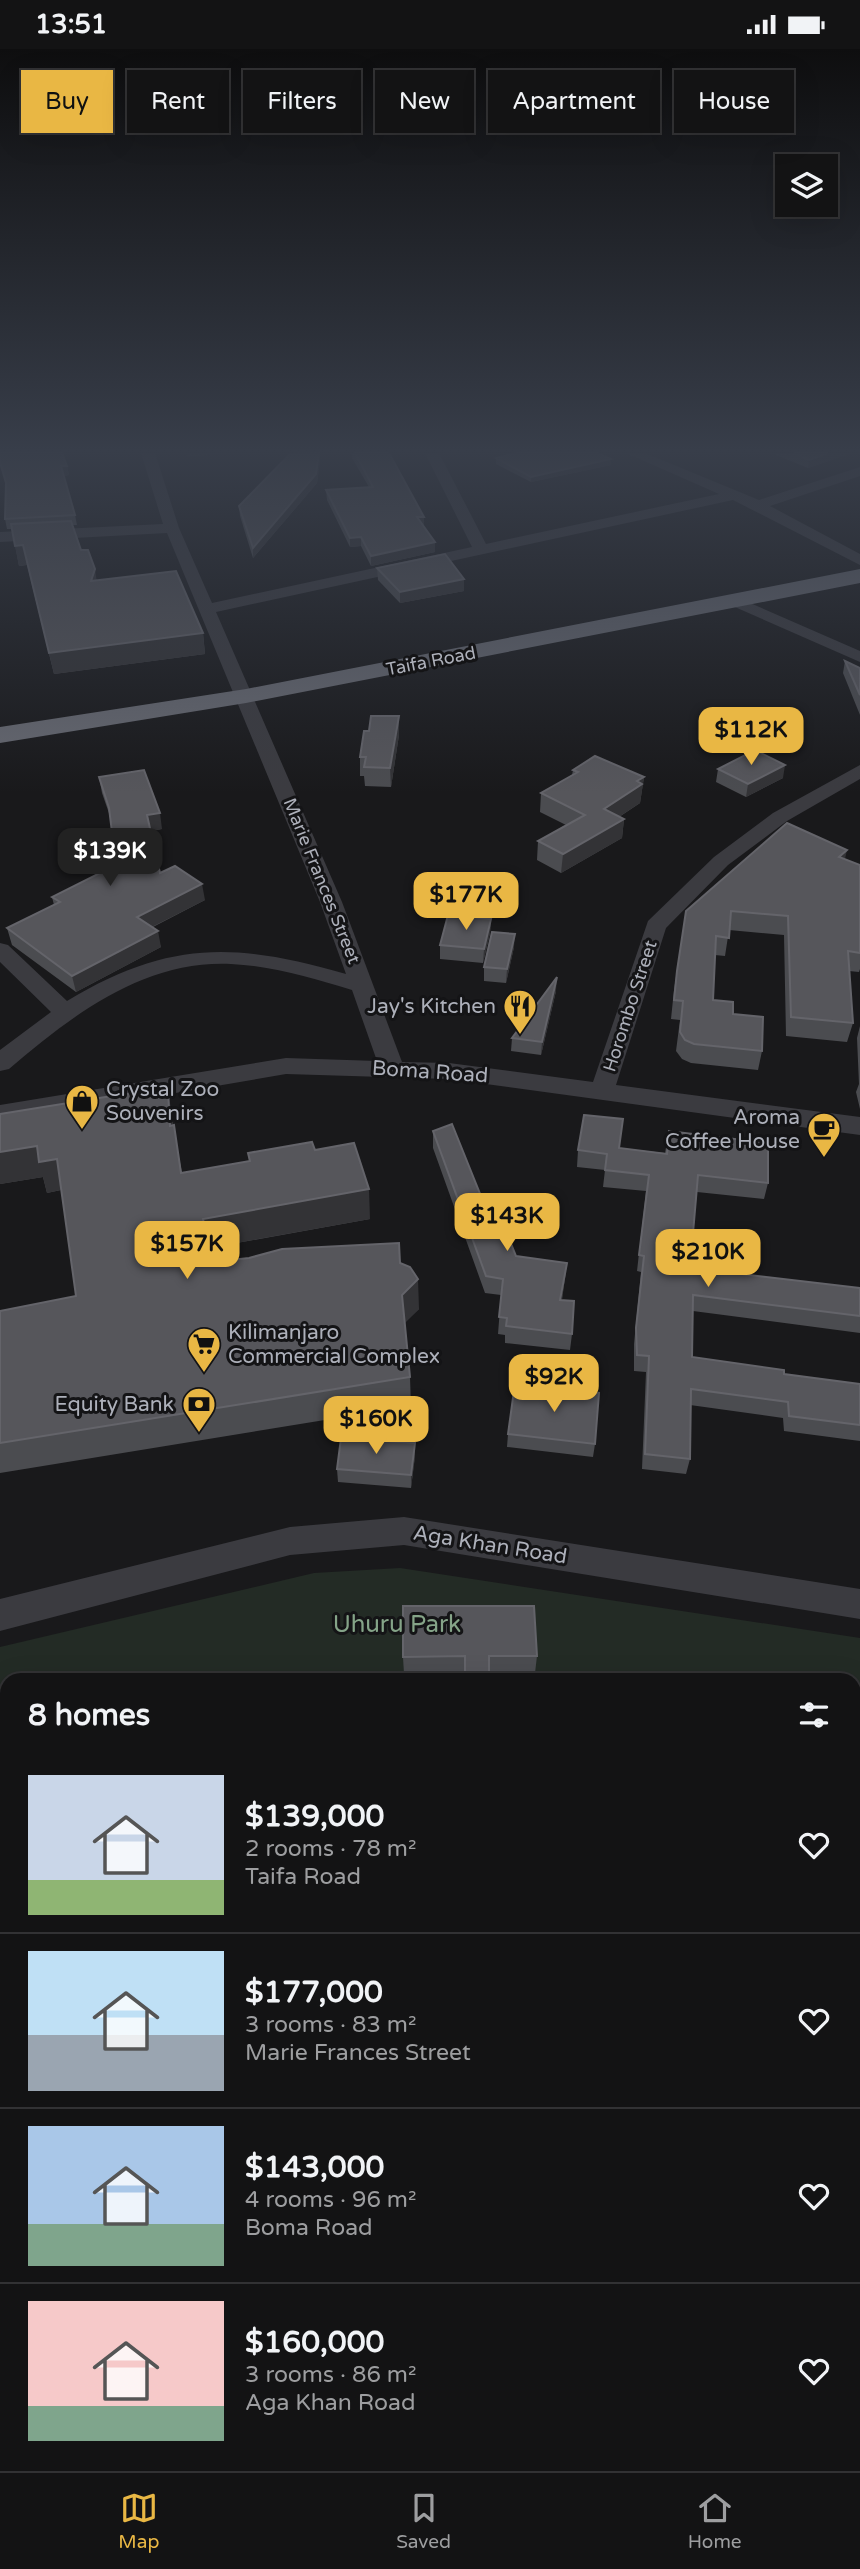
<!DOCTYPE html>
<meta charset="utf-8">
<style>
body{margin:0;font-family:"Varela Round",sans-serif;background:#202022;color:#f1f3f6;height:100vh;display:flex;flex-direction:column;font-size:26px;white-space:nowrap}
*{box-sizing:border-box;margin:0}
p{font-size:23px;color:#9d9ea0}
.icon{flex:none;width:38px;height:38px;fill:none;stroke:currentColor;stroke-width:2;stroke-linecap:round;stroke-linejoin:round}
.map{position:relative;flex:1;overflow:hidden}
.drawer{position:absolute;left:0px;top:1624px;width:861px;height:798px;display:flex;flex-direction:column;background:#131314;border-radius:21px 21px 0 0;box-shadow:0 7px 28px #0002,0 0 0 2px #323234}
.drawer>*{flex:none}
.guide{position:absolute;left:21px;top:21px;width:819px;height:63px;display:flex;gap:14px}
.buttons{position:absolute;left:775px;top:105px;display:grid;gap:14px}
.buttons a{display:grid;place-items:center;width:63px;height:63px;border-radius:0px;background:#131314;box-shadow:0 7px 28px #0002,0 0 0 2px #323234;font-size:35px}
.price{position:absolute;translate:-50% -60px;padding:0 16px;border-radius:14px;background:#e9b744;color:#111;font-size:23px;line-height:46px;filter:drop-shadow(0 2px 4px #0008)}
.price::after{content:'';position:absolute;left:50%;top:42px;width:21px;height:16px;margin-left:-10px;background:inherit;clip-path:polygon(0 0,100% 0,50% 100%)}
.price.current{background:#222;color:#fff}
ul{padding:0;list-style:none}
li{display:flex;align-items:center;gap:21px;height:175px;padding:0 28px}
li+li{border-top:2px solid #323234}
li span{display:grid;place-items:center;flex:none;width:196px;height:140px;border-radius:0px;color:#555}
li>.icon{margin-inline-start:auto}
span .icon{width:84px;height:84px;fill:#fffc;stroke-width:1}
li b{font-size:30px}
h2{display:flex;justify-content:space-between;align-items:center;height:84px;padding:0 28px;font-size:30px}
.pill{padding:0 24px;border-radius:0px;background:#131314;box-shadow:0 7px 28px #0002,0 0 0 2px #323234;font-size:24px;line-height:63px}
.pill.current{background:#e9b744;color:#111}
.status{display:flex;justify-content:space-between;align-items:center;height:49px;padding:0 35px;background:#131314;direction:ltr}
.status svg{height:19px;fill:currentColor}
.menu{display:flex;justify-content:space-around;align-items:center;height:98px;border-top:2px solid #323234;background:#131314;font-size:19px;color:#9d9ea0}
.menu a{display:grid;justify-items:center;gap:4px}
.menu .current{color:#e9b744}
.map>svg:first-child{display:block}
</style>
<div class="status"><b>13:51</b><svg viewBox="0 0 49 12"><path d="M0 12V9h3v3zM5 12V6h3v6zM10 12V3h3v9zM15 12V0h3v12zM26 1h20v11H26zM47 4h2v5h-2z"/></svg></div>
<div class="map">
<svg width="860" height="2422" viewBox="0 0 860 2422">
<rect width="100%" height="100%" fill="#19191b"/>
<path fill="#232b25" fill-rule="evenodd" d="M400,1519L860,1589V2422H0V1598L314,1524ZM7,1631H854V2415H7Z"/>
<g fill="none" stroke-linecap="round" stroke-linejoin="round">
<g fill="#3b3b40" fill-rule="evenodd">
<path d="M141,404H155L179,479L212,554L472,498L425,404H439L486,495L719,445L626,404H645L759,451L860,418V427L770,457L860,505V516L733,451L216,563L342,853L402,1013L449,1014L593,1033L648,872L714,808L773,764L860,716V730L787,772L728,816L666,879L616,1036L860,1068V1086L449,1030L286,1025L0,1074V1056L286,1009L377,1012L352,941C312,929 273,917 231,915C144,911 72,966 9,1020L0,1022V1001L51,963L0,913V894L8,896L67,952C168,891 236,893 346,925L320,853L167,484L0,493V483L163,475Z"/>
<polygon points="734,547 860,602 860,613 728,555 726,552"/>
<polygon points="404,1468 860,1540 860,1570 404,1496 290,1506 0,1582 0,1550 290,1478"/>
</g>
<polygon fill="#676971" fill-rule="evenodd" points="860,520 860,534 246,654 0,694 0,678 246,640"/>
</g>
<g fill="#4b4c50">
<polygon points="0,404 67,417 69,426 64,427 75,466 77,476 72,476 81,501 97,532 203,584 205,605 54,625 27,516 19,517 12,480 7,480 5,470 6,436 0,416"/>
<polygon points="319,404 320,412 317,434 253,509 240,467 239,457"/>
<polygon points="352,404 389,404 424,468 424,478 435,503 371,517 361,497 350,498 327,451 326,441 369,438 352,409"/>
<polygon points="771,404 852,404 808,419"/>
<polygon points="496,409 611,416 531,433 496,415"/>
<polygon points="377,519 464,542 400,554 378,531"/>
<polygon points="845,612 860,619 860,666 843,624"/>
<polygon points="399,667 399,686 391,738 365,737 364,727 360,727 360,708 369,682"/>
<polygon points="718,720 783,729 746,748 716,733"/>
<polygon points="573,721 644,728 640,754 619,768 624,770 622,789 561,824 537,811 538,792 566,776 540,763 541,744 572,726"/>
<polygon points="99,728 162,780 151,782 160,824 205,851 153,878 161,898 76,943 12,896 7,879 54,856 52,848 116,816 111,770 102,744"/>
<polygon points="845,810 860,816 860,920 859,923 849,922 853,974 847,993 786,987 784,886 729,881 725,907 715,906 713,951 733,965 762,1002 758,1021 691,1014 682,1010 676,1002 680,971 671,970 674,941 686,862"/>
<polygon points="491,870 490,884 483,914 440,910 440,896"/>
<polygon points="514,898 506,934 484,932 484,918"/>
<polygon points="556,942 541,1006 511,1002 512,989"/>
<polygon points="860,977 860,1060 856,1043 859,1035 857,989"/>
<polygon points="0,1065 173,1076 182,1124 249,1112 248,1104 315,1101 370,1170 209,1199 212,1213 400,1214 419,1260 405,1273 410,1328 411,1357 0,1424 0,1262 76,1247 61,1141 47,1144 43,1128 0,1135"/>
<polygon points="433,1082 483,1152 516,1207 567,1214 562,1251 572,1285 570,1301 505,1294 505,1286 498,1285 501,1246 485,1244 433,1099"/>
<polygon points="669,1082 768,1134 764,1150 697,1143 690,1219 860,1239 860,1284 693,1262 692,1308 784,1325 860,1335 860,1392 784,1382 783,1369 690,1356 690,1410 686,1425 642,1420 646,1323 634,1322 634,1295 641,1223 637,1222 646,1142 603,1138 605,1121 577,1118 578,1101 619,1099 665,1104"/>
<polygon points="508,1385 595,1395 593,1408 507,1398"/>
<polygon points="415,1394 415,1407 411,1439 338,1433 337,1420"/>
<polygon points="537,1607 535,1624 489,1624 489,1631 464,1631 464,1624 404,1625 403,1608"/>
<polygon points="7,1825 7,1932 0,1933 0,1874"/>
</g>
<g fill="#333336">
<polygon points="187,404 225,404 188,408"/>
<polygon points="319,404 320,412 317,434 253,509 253,499"/>
<polygon points="828,404 852,404 808,419 809,411"/>
<polygon points="611,410 611,416 531,433 531,428"/>
<polygon points="61,417 67,417 69,426 63,427"/>
<polygon points="417,468 424,468 424,477 417,478"/>
<polygon points="361,488 361,497 350,498 350,489"/>
<polygon points="435,493 435,503 371,517 371,507"/>
<polygon points="23,496 27,516 19,517 15,497"/>
<polygon points="95,520 98,541 91,532"/>
<polygon points="464,530 464,542 400,554 400,543"/>
<polygon points="203,584 205,605 54,625 49,604"/>
<polygon points="399,667 399,686 391,738 390,719"/>
<polygon points="785,716 783,729 746,748 748,735"/>
<polygon points="644,728 640,754 602,779 604,760 637,732"/>
<polygon points="160,764 162,780 150,782 147,766"/>
<polygon points="624,770 622,789 561,824 563,805"/>
<polygon points="847,801 843,819 839,808"/>
<polygon points="202,835 205,851 140,884 137,868"/>
<polygon points="491,870 490,884 483,914 484,900"/>
<polygon points="158,882 161,898 76,943 72,927"/>
<polygon points="515,885 514,898 506,934 507,920"/>
<polygon points="557,928 556,942 541,1006 542,993"/>
<polygon points="168,1042 173,1072 176,1107 170,1077"/>
<polygon points="37,1097 57,1110 65,1140 47,1144 43,1128 0,1135 0,1103"/>
<polygon points="369,1140 370,1170 208,1199 203,1170"/>
<polygon points="567,1214 565,1230 559,1267 560,1251"/>
<polygon points="418,1230 419,1260 403,1276 402,1246"/>
<polygon points="415,1394 415,1407 411,1439 411,1426"/>
</g>
<g fill="#56565b" stroke="#64646a" stroke-width="2">
<polygon points="0,404 62,404 67,417 61,417 75,466 5,470 6,434 0,413"/>
<polygon points="319,404 316,425 253,499 239,457 290,405"/>
<polygon points="355,404 389,404 424,468 417,468 435,493 371,507 361,488 350,489 326,441 373,438"/>
<polygon points="516,404 597,404 611,410 531,428 496,409"/>
<polygon points="794,404 828,404 809,411"/>
<polygon points="71,472 81,501 88,501 95,520 91,532 176,522 203,584 49,604 23,496 15,497 11,475"/>
<polygon points="445,505 464,530 400,543 377,519"/>
<polygon points="845,612 860,619 860,646"/>
<polygon points="371,667 399,667 390,719 364,718 366,708 360,708 364,682 369,682"/>
<polygon points="755,701 785,716 748,735 718,720"/>
<polygon points="595,707 644,728 637,732 642,735 604,760 624,770 563,805 538,792 585,766 541,744 578,723 573,721"/>
<polygon points="144,721 160,764 147,766 160,824 175,817 202,835 137,868 158,882 72,927 7,879 60,853 52,848 116,816 109,759 99,728"/>
<polygon points="787,774 847,801 839,808 860,816 860,904 848,902 853,974 791,968 788,867 731,862 729,889 716,887 713,951 733,953 733,965 763,968 762,1002 694,995 685,991 680,983 683,952 674,951 677,922 686,862"/>
<polygon points="448,866 491,870 484,900 440,896"/>
<polygon points="492,883 515,885 507,920 484,918"/>
<polygon points="557,928 542,993 512,989"/>
<polygon points="168,1042 170,1077 174,1076 181,1124 250,1112 248,1104 312,1093 315,1101 354,1094 369,1140 203,1170 212,1213 249,1209 282,1200 399,1194 400,1214 410,1218 418,1230 402,1246 410,1328 0,1394 0,1262 76,1247 57,1110 39,1113 37,1097 0,1103 0,1065 124,1045"/>
<polygon points="584,1066 623,1070 619,1099 667,1105 669,1082 768,1094 768,1134 698,1126 690,1219 860,1239 860,1267 693,1246 692,1308 784,1321 784,1325 860,1335 860,1376 789,1367 788,1353 691,1340 690,1410 645,1405 649,1307 637,1306 636,1279 644,1207 639,1206 649,1126 605,1121 607,1105 578,1101"/>
<polygon points="452,1075 483,1152 493,1150 516,1207 567,1214 560,1251 574,1252 572,1285 506,1277 507,1269 499,1268 503,1230 486,1227 433,1082"/>
<polygon points="515,1334 599,1344 595,1395 508,1385"/>
<polygon points="341,1389 415,1394 411,1426 337,1420"/>
<polygon points="403,1557 534,1557 537,1607 489,1607 489,1623 465,1623 465,1607 403,1608"/>
<polygon points="7,1825 7,1928 0,1928 0,1874"/>
</g>
<linearGradient id="sky" x2="0" y2="1"><stop stop-color="#0e0e0f"/><stop offset="0.54" stop-color="#383e4a"/><stop offset="1" stop-color="#383e4a" stop-opacity="0"/></linearGradient>
<rect width="860" height="744" fill="url(#sky)"/>
<defs>
<symbol id="restaurant-pin" viewBox="-11 -11 22 30"><path d="M0 17L-7.5 6A9.5 9.5 0 1 1 7.5 6Z" fill="#e9b744" stroke="#141416"/><path d="M-5-6h1v4h1v-4h1v4h1v-4h1v5L-1.5 .5V6h-2V.5L-5-1ZM5-6V6H3V1.5H1.5Q1.5-4 5-6Z" fill="#111"/></symbol>
<symbol id="shop-pin" viewBox="-11 -11 22 30"><path d="M0 17L-7.5 6A9.5 9.5 0 1 1 7.5 6Z" fill="#e9b744" stroke="#141416"/><path d="M-5-2.5h2.3a2.7 3.5 0 0 1 5.4 0H5L5.5 6h-11ZM-1.5-2.5h3a1.5 2.3 0 0 0-3 0Z" fill="#111"/></symbol>
<symbol id="cafe-pin" viewBox="-11 -11 22 30"><path d="M0 17L-7.5 6A9.5 9.5 0 1 1 7.5 6Z" fill="#e9b744" stroke="#141416"/><path d="M-5.5-4.5H6V0H3Q3 3.5 0 3.5H-2.5Q-5.5 3.5-5.5 0ZM3-3.2v2h1.7v-2ZM-6 4.5H4V6H-6Z" fill="#111"/></symbol>
<symbol id="supermarket-pin" viewBox="-11 -11 22 30"><path d="M0 17L-7.5 6A9.5 9.5 0 1 1 7.5 6Z" fill="#e9b744" stroke="#141416"/><path d="M-6-5.5h2.5l.6 2H6L4.5 2H-2.5L-4.4-4H-6ZM-1.5 3.2a1.3 1.3 0 1 0 .1 0ZM3 3.2a1.3 1.3 0 1 0 .1 0Z" fill="#111"/></symbol>
<symbol id="bank-pin" viewBox="-11 -11 22 30"><path d="M0 17L-7.5 6A9.5 9.5 0 1 1 7.5 6Z" fill="#e9b744" stroke="#141416"/><path d="M-6-4H6V4H-6ZM0-2.3a2.3 2.3 0 1 0 0 4.6a2.3 2.3 0 1 0 0-4.6Z" fill="#111"/></symbol>
</defs>
<g fill-rule="evenodd">
<use href="#restaurant-pin" x="501" y="938" width="38" height="52"/>
<use href="#shop-pin" x="63" y="1033" width="38" height="52"/>
<use href="#cafe-pin" x="805" y="1061" width="38" height="52"/>
<use href="#supermarket-pin" x="185" y="1276" width="38" height="52"/>
<use href="#bank-pin" x="180" y="1336" width="38" height="52"/>
</g>
<g text-anchor="middle" dominant-baseline="central" stroke-width="6" stroke-linejoin="round" paint-order="stroke">
<g font-size="18" fill="#adb0ba" stroke="#141416">
<text transform="translate(431 612) rotate(-11)">Taifa Road</text>
<text transform="translate(322 832) rotate(68)">Marie Frances Street</text>
<text transform="translate(630 957) rotate(-72)">Horombo Street</text>
</g>
<g font-size="21" fill="#adb0ba" stroke="#141416" text-anchor="end">
<text x="496" y="957">Jay's Kitchen</text>
<text x="106" y="1040" text-anchor="start">Crystal Zoo<tspan x="106" dy="24">Souvenirs</tspan></text>
<text x="800" y="1068">Aroma<tspan x="800" dy="24">Coffee House</tspan></text>
<text x="228" y="1283" text-anchor="start">Kilimanjaro<tspan x="228" dy="24">Commercial Complex</tspan></text>
<text x="174" y="1355">Equity Bank</text>
</g>
<g font-size="21" fill="#adb0ba" stroke="#141416">
<text transform="translate(430 1023) rotate(4)">Boma Road</text>
<text transform="translate(490 1496) rotate(9)">Aga Khan Road</text>
</g>
<g font-size="24" fill="#85a488" stroke="#141416">
<text x="397" y="1575">Uhuru Park</text>
</g>
</g>
</svg>
<div class="buttons">
<a><svg class="icon" aria-label="layers" viewBox="0 0 24 24"><path d="M12 4l9 5-9 5-9-5zM3 14l9 5 9-5"/></svg></a>
</div>
<b class="price" style="left:751px;top:718px">$112K</b>
<b class="price current" style="left:110px;top:839px">$139K</b>
<b class="price" style="left:466px;top:883px">$177K</b>
<b class="price" style="left:507px;top:1204px">$143K</b>
<b class="price" style="left:187px;top:1232px">$157K</b>
<b class="price" style="left:708px;top:1240px">$210K</b>
<b class="price" style="left:554px;top:1365px">$92K</b>
<b class="price" style="left:376px;top:1407px">$160K</b>
<div class="guide">
<a class="pill current">Buy</a>
<a class="pill">Rent</a>
<a class="pill">Filters</a>
<a class="pill">New</a>
<a class="pill">Apartment</a>
<a class="pill">House</a>
</div>
<section class="drawer">
<h2>8 homes<svg class="icon" aria-label="filters" viewBox="0 0 24 24"><path d="M4 7h16M4 17h16"/><circle cx="9" cy="7" r="2"/><circle cx="15" cy="17" r="2"/></svg></h2>
<ul>
<li><span style="background:linear-gradient(#c9d6e8 75%,#8fb573 0)"><svg class="icon" aria-label="home" viewBox="0 0 24 24"><path d="M3 11l9-7 9 7M6 9v11h12V9"/></svg></span><div><b>$139,000</b><p>2 rooms · 78 m²</p><p>Taifa Road</p></div><svg class="icon" aria-label="heart" viewBox="0 0 24 24"><path d="M12 20l-8-8c-3-5 5-10 8-4 3-6 11-1 8 4z"/></svg></li>
<li><span style="background:linear-gradient(#bfe0f5 60%,#9aa5b1 0)"><svg class="icon" aria-label="home" viewBox="0 0 24 24"><path d="M3 11l9-7 9 7M6 9v11h12V9"/></svg></span><div><b>$177,000</b><p>3 rooms · 83 m²</p><p>Marie Frances Street</p></div><svg class="icon" aria-label="heart" viewBox="0 0 24 24"><path d="M12 20l-8-8c-3-5 5-10 8-4 3-6 11-1 8 4z"/></svg></li>
<li><span style="background:linear-gradient(#a9c7e8 70%,#7fa58c 0)"><svg class="icon" aria-label="home" viewBox="0 0 24 24"><path d="M3 11l9-7 9 7M6 9v11h12V9"/></svg></span><div><b>$143,000</b><p>4 rooms · 96 m²</p><p>Boma Road</p></div><svg class="icon" aria-label="heart" viewBox="0 0 24 24"><path d="M12 20l-8-8c-3-5 5-10 8-4 3-6 11-1 8 4z"/></svg></li>
<li><span style="background:linear-gradient(#f6c9c9 75%,#7fa58c 0)"><svg class="icon" aria-label="home" viewBox="0 0 24 24"><path d="M3 11l9-7 9 7M6 9v11h12V9"/></svg></span><div><b>$160,000</b><p>3 rooms · 86 m²</p><p>Aga Khan Road</p></div><svg class="icon" aria-label="heart" viewBox="0 0 24 24"><path d="M12 20l-8-8c-3-5 5-10 8-4 3-6 11-1 8 4z"/></svg></li>
</ul>
</section>
</div>
<nav class="menu">
<a class="current"><svg class="icon" aria-label="map" viewBox="0 0 24 24"><path d="M3 6l6-2 6 2 6-2v14l-6 2-6-2-6 2zM9 4v14M15 6v14"/></svg>Map</a>
<a><svg class="icon" aria-label="saved" viewBox="0 0 24 24"><path d="M7 4h10v16l-5-4-5 4z"/></svg>Saved</a>
<a><svg class="icon" aria-label="home" viewBox="0 0 24 24"><path d="M3 11l9-7 9 7M6 9v11h12V9"/></svg>Home</a>
</nav>
